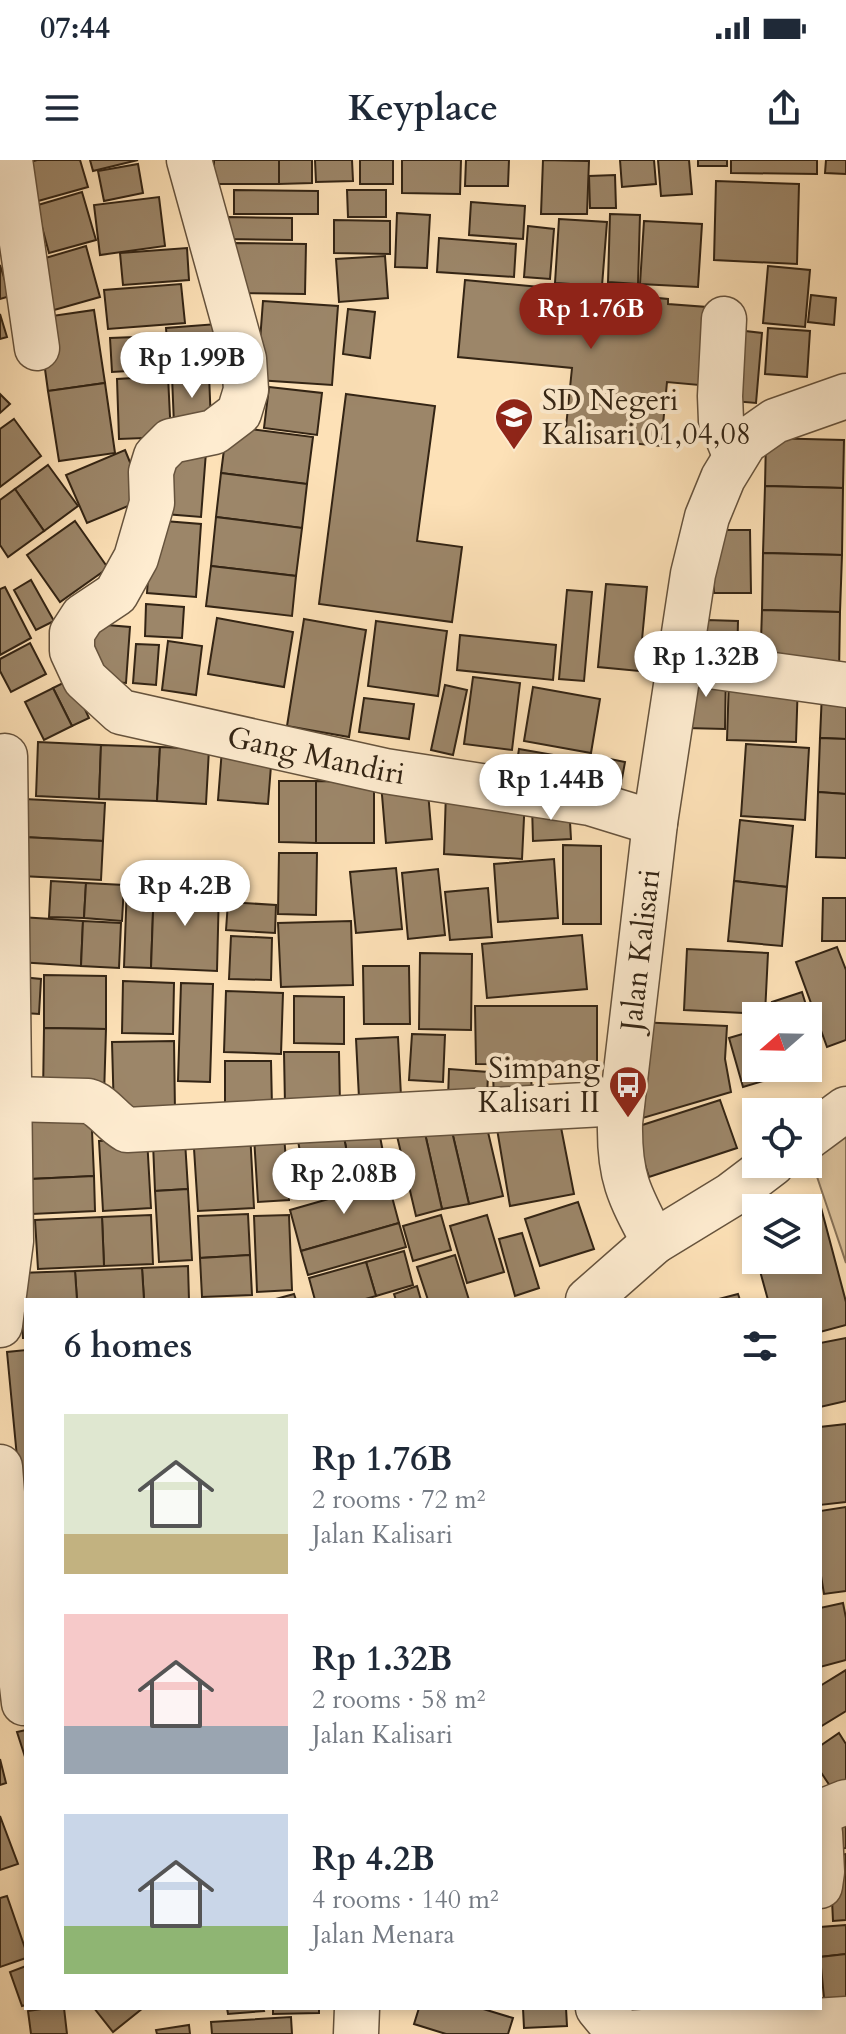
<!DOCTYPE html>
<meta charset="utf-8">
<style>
body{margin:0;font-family:Cardo,serif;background:#f6f6f7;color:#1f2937;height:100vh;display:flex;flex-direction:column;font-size:30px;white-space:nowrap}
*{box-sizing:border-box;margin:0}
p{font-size:26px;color:#747a83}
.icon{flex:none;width:44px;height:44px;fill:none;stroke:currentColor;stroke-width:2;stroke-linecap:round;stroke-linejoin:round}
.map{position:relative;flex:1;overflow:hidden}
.panel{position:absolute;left:24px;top:1138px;width:798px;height:712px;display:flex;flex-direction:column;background:#fff;border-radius:0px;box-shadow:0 4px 12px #0003}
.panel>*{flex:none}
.needle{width:52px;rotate:250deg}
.fabs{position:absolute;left:742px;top:842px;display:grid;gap:16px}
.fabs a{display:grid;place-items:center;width:80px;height:80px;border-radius:0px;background:#fff;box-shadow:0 4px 12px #0003;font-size:40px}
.price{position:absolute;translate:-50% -68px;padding:0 18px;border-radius:28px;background:#fff;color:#222;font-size:26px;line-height:52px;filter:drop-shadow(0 2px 4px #0008)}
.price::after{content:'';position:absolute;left:50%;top:48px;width:24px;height:18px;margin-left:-12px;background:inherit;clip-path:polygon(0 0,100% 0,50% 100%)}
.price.current{background:#8f2418;color:#fff}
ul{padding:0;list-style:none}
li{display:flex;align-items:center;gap:24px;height:200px;padding:0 40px}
li span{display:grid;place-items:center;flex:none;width:224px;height:160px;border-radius:0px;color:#555}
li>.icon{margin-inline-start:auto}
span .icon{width:96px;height:96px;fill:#fffc;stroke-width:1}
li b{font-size:34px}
h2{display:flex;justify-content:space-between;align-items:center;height:96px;padding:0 40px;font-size:34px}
.status{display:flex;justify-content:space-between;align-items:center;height:56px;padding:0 40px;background:#fff;direction:ltr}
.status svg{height:22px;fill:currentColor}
header{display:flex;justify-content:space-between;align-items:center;height:104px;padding:0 40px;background:#fff;font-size:36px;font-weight:700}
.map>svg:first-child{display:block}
</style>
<div class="status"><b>07:44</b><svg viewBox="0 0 49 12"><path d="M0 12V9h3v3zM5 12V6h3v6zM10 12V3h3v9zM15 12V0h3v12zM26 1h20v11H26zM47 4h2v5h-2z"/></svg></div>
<header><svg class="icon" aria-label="menu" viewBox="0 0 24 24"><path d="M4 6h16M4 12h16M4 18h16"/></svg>Keyplace<svg class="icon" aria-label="share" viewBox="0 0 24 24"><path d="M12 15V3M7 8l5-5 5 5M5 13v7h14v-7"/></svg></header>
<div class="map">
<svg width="846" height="1874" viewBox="0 0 846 1874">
<rect width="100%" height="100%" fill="#fde1b7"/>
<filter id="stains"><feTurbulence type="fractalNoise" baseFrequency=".0025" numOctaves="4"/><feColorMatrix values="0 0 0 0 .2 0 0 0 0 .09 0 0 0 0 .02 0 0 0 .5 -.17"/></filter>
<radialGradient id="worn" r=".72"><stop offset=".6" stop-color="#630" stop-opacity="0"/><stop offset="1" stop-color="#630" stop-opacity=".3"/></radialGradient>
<polygon fill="#dbc19b" stroke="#877258" stroke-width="2" points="846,971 846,1103 810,996"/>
<g fill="#9c8669" stroke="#332414" stroke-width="2">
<polygon points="37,0 80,0 88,27 24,45 13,7"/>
<polygon points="90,0 138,0 93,11"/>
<rect x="214" y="0" width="65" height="24"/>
<polygon points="279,0 312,0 312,23 279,24"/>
<polygon points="315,0 352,0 353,21 316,22"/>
<rect x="360" y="0" width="33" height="24"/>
<polygon points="402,0 461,0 460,34 402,33"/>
<polygon points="466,0 509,0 508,26 465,26"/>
<polygon points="543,0 589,1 587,54 541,54"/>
<polygon points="620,0 654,0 656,24 622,27"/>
<polygon points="658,0 689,0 692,34 661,36"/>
<rect x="698" y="0" width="29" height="6"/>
<polygon points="731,0 817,0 817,14 731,13"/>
<polygon points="826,0 846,0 846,14 825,13"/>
<polygon points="138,4 143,33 104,41 98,11"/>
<polygon points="615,15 616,48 590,48 589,16"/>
<polygon points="716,21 799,24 797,104 714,100"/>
<polygon points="234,30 318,31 318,54 234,54"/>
<polygon points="347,30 386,30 386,57 348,57"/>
<polygon points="82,32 96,80 49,93 42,67 27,72 21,50"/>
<polygon points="159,37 165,86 100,95 94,45"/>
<polygon points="471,42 525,46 523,79 469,75"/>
<polygon points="397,53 430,55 427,108 395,107"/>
<polygon points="610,54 640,55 638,124 608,122"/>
<polygon points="227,57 292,58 292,80 226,79"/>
<polygon points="559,59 607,62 602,126 555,123"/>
<polygon points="334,60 390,61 390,94 334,93"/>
<polygon points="644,61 702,64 698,127 640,124"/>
<polygon points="528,66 554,69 550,119 524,117"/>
<polygon points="439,78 516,84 514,117 437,112"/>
<polygon points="233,83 306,84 305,134 232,133"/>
<polygon points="86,86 100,137 47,152 32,102"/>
<polygon points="187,88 189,120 123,125 120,93"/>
<polygon points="385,96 388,138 339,142 336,99"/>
<polygon points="0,105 10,136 0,139"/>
<polygon points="768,106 810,110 805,167 763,163"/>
<polygon points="465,120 668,139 668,144 707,147 699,225 667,222 661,286 565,277 572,208 458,197"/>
<polygon points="181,124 185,163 108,169 104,130"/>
<polygon points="811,135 836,138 834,165 808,162"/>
<polygon points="263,141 338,146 332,225 257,220"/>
<polygon points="348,149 375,152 370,198 343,194"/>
<polygon points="94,150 105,223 48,231 38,158"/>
<polygon points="0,154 7,177 0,179"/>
<polygon points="217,164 220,206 169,210 166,168"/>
<polygon points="768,168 810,171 807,217 765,214"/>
<polygon points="728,169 762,173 756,243 722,240"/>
<polygon points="161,176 163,209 112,212 110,178"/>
<polygon points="209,214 211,264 174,265 172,216"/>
<polygon points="168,216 171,277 119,279 117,219"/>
<polygon points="105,223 115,293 59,301 48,231"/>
<polygon points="269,227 322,233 317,275 264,268"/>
<polygon points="0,234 10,244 0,253"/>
<polygon points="346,234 435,246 417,381 462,387 452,462 319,444"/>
<polygon points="14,259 41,296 0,327 0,269"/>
<polygon points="227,266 313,277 307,324 221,313"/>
<polygon points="766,278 844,280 843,328 765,326"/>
<polygon points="170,289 206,292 201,357 165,354"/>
<polygon points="125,290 145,339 87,363 66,315"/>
<polygon points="48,305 78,346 44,371 15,329"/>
<polygon points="221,313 307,324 302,368 216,357"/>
<polygon points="765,326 843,328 842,395 763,393"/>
<polygon points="15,329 44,371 8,397 0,385 0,340"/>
<polygon points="216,357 302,368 296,416 211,406"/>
<polygon points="152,360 201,364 196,437 147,433"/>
<polygon points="75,361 108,408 60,442 27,395"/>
<polygon points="712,370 750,370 751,433 714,433"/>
<polygon points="763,393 842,395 840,452 762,450"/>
<polygon points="211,406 296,416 292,456 206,446"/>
<polygon points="31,420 54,461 36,470 14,430"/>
<polygon points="606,424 647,427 639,511 598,507"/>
<polygon points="5,427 31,478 0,495 0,429"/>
<polygon points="567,430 592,432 584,521 559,519"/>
<polygon points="146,444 184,447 182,478 145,476"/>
<polygon points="762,450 840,452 839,514 760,511"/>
<polygon points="217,458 293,472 284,527 208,514"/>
<polygon points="304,459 366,470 349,577 287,566"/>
<polygon points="707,460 738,461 737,505 706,504"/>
<polygon points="376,461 447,471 438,536 368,526"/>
<polygon points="95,464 130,467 126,523 91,520"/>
<polygon points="460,475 556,485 553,520 457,510"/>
<polygon points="168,481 202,486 196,535 162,530"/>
<polygon points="30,483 46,514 11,532 0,511 0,499"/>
<polygon points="136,484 159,485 156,525 133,523"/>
<polygon points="687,509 726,509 725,569 686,568"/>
<polygon points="473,517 520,523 512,590 464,584"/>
<polygon points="729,518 798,521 796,582 727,580"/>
<polygon points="71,519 89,558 72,566 53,528"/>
<polygon points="445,525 467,530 453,595 431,590"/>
<polygon points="533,527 600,539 591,593 524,581"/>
<polygon points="53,528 72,566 44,580 25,542"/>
<polygon points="822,532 846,533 846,579 820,578"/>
<polygon points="364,538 414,544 409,579 359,572"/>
<polygon points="820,578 846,579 846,634 818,632"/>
<polygon points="38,582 101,585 99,639 36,636"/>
<polygon points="746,584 809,588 805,660 741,656"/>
<polygon points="101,585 160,587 157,641 99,639"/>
<polygon points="160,587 209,589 206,644 157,641"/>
<polygon points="222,589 272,593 268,644 218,640"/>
<polygon points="519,589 594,602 589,633 514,621"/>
<polygon points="600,597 625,602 619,635 594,630"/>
<polygon points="427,620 432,679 386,683 381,623"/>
<polygon points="279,621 316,621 316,683 279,682"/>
<polygon points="316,621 374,622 374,683 316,683"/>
<polygon points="446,632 525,637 522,699 444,694"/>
<polygon points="818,632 846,634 846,698 816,697"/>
<polygon points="24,639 105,643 103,681 22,677"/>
<polygon points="569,644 571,679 533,681 532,645"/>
<polygon points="740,660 793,666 787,727 734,721"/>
<polygon points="22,677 103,681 101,720 21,716"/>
<polygon points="563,685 601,686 601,764 563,764"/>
<polygon points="279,693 317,693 316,755 278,754"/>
<polygon points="554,699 558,758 498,762 494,704"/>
<polygon points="396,708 402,769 356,773 350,712"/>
<polygon points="438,709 445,775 408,779 402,713"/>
<polygon points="51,721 86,723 84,758 49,757"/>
<polygon points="734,721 787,727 782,786 728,781"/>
<polygon points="86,723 124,725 122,761 84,758"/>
<polygon points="127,724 154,725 151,808 124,807"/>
<polygon points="154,725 219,728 217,811 151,808"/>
<polygon points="488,728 492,777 450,780 445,732"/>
<polygon points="823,738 846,738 846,781 822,781"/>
<polygon points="228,742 276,745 275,773 226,770"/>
<polygon points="20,757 83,761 81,806 18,802"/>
<polygon points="83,761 121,763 119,808 81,806"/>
<polygon points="351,761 353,825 281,827 278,763"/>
<polygon points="582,775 587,829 487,838 482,784"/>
<polygon points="231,776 272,778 271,820 229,819"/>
<polygon points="837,787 846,810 846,880 827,887 796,802"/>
<polygon points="687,789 768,793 765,854 684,850"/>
<polygon points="420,793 472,794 471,870 419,869"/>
<polygon points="363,806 409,806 410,864 364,864"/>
<polygon points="44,815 106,816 106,869 44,868"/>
<polygon points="11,816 41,819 39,854 9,852"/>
<polygon points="123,821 174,823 173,874 122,873"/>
<polygon points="181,823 213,824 210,922 178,921"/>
<polygon points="226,831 283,833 281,894 224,892"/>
<polygon points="802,832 817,881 808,883 808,856 776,856 772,842"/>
<polygon points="294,836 344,837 344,884 294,883"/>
<polygon points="475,846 597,846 597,905 476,904"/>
<polygon points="637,862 727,866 725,899 731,932 636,960"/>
<polygon points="44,868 106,869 104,936 43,935"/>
<polygon points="756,870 756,908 786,908 787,914 743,927 729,878"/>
<polygon points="412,874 445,875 443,922 409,920"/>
<polygon points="398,877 401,936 359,938 356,879"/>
<polygon points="174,881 175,953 114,954 112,882"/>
<polygon points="284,892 339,892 340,945 285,945"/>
<polygon points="225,901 271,901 272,947 225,947"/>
<polygon points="449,909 488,912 487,941 448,939"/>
<polygon points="531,912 532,938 494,939 493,914"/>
<polygon points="720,940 737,988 649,1017 633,968"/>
<polygon points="91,948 94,1016 31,1019 28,950"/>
<polygon points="558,952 574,1034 510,1046 496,963"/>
<polygon points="484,955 503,1036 469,1044 450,963"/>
<polygon points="450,963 469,1044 442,1049 424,969"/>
<polygon points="378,966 387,1013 352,1019 343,972"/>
<polygon points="424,969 442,1049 416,1056 397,976"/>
<polygon points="250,971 254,1048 198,1051 193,973"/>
<polygon points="343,972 352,1019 307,1028 298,981"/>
<polygon points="284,975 289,1040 258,1042 254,977"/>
<polygon points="147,978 151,1048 103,1051 99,981"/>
<polygon points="185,981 188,1029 155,1031 153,983"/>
<polygon points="94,1016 95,1051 32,1054 31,1019"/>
<polygon points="388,1022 399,1063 301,1091 290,1050"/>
<polygon points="188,1029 192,1100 159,1102 155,1031"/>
<polygon points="819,1040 846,1142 846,1165 820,1172 820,1140 768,1140 757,1100 808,1100 808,1048 790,1048"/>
<polygon points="578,1042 594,1089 540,1106 525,1059"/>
<polygon points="248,1054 250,1095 200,1098 198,1056"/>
<polygon points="151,1055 153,1104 104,1106 102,1057"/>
<polygon points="289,1055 292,1130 257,1132 254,1056"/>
<polygon points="441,1055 451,1090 413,1101 403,1066"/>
<polygon points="487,1055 504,1112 467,1123 450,1066"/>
<polygon points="102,1057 104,1106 38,1109 35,1060"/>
<polygon points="756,1057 756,1095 747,1060"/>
<polygon points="399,1063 406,1087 308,1115 301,1091"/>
<polygon points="522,1073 539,1128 515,1136 499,1079"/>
<polygon points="404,1091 413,1125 376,1136 366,1102"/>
<polygon points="250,1095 252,1135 202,1137 200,1098"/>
<polygon points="455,1095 469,1140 428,1140 417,1107"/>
<polygon points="366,1102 376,1136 362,1140 315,1140 309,1118"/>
<polygon points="188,1106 189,1140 144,1140 142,1108"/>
<polygon points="142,1108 144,1140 77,1140 75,1111"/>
<polygon points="75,1111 77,1140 26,1140 26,1178 23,1178 19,1113"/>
<polygon points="417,1126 421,1140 396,1140 394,1134"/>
<polygon points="294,1134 296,1140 272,1140"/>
<polygon points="738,1134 740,1140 715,1140"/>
<polygon points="846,1178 846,1241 820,1247 820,1183"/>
<polygon points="26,1190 26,1392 7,1192"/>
<polygon points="846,1264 846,1342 820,1345 820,1267"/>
<polygon points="846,1347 846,1431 824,1434 820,1410 820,1351"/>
<polygon points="843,1443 846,1458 846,1500 820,1507 820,1448"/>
<polygon points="846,1510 846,1551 820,1567 820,1526"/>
<polygon points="26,1570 26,1600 17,1572"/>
<polygon points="839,1573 846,1584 846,1633 838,1638 820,1611 820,1586"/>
<polygon points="0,1599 6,1623 0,1625"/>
<polygon points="846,1652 846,1688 834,1689"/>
<polygon points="0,1656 18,1704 0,1710"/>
<polygon points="846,1694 846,1760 833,1761 830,1697"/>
<polygon points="7,1736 26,1791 26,1798 0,1807 0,1738"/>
<polygon points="846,1765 846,1794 820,1797 820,1767"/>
<polygon points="846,1794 846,1846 825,1848 820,1797"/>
<polygon points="26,1806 26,1845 22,1846 10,1812"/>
<polygon points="48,1848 64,1848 67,1874 31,1874 28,1851"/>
<polygon points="94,1848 143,1848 113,1872"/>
<polygon points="227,1848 263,1848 264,1851 228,1854"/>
<polygon points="273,1848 319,1848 319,1853 273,1854"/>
<polygon points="419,1848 480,1848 513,1858 508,1874 446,1874 414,1864"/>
<polygon points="523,1848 566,1848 567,1866 524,1868"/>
<polygon points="291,1857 292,1874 212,1874 211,1862"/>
<polygon points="189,1865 190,1874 157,1874 156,1870"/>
</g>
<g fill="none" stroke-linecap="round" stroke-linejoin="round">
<defs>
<g id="minor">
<polyline points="10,0 37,188"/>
<path id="s1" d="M189,0L244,199L246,230L239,253L214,272L171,281L156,296L151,312L152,343L136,398L116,434L83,456L72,473V491L85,519L121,552L385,611L590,643L655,663"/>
<polyline points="724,159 720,236 721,261 735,295"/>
<polyline points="680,502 846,525"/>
<path d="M11,939L88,941C103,945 112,962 127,970L622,943"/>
<polyline points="808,977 846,949"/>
<path id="s2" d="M654,1082C629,1035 619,1017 620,963L655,663L693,414L707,357L723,318L745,282L775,261L846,236"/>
<polyline points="588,1140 654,1082 731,1035 772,1004"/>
<polyline points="0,1165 11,1081 5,596"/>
<polyline points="0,1307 7,1397 24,1543"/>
<polyline points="820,1661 826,1650 846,1642"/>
<polyline points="820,1673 822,1712 820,1726"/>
<polyline points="598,1848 612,1865 627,1873 846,1859"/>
<polyline points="356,1874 357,1848"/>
</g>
</defs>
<use href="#minor" stroke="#66533d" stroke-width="47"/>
<use href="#minor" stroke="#feecd0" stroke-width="44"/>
</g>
<defs>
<symbol id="school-pin" viewBox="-11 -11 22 30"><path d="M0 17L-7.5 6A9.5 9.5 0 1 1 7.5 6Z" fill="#8f2418" stroke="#feecd0"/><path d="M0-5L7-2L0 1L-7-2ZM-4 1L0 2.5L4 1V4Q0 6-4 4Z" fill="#fff"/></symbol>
<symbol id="bus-pin" viewBox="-11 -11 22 30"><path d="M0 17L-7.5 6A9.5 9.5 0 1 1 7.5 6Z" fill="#8f2418" stroke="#feecd0"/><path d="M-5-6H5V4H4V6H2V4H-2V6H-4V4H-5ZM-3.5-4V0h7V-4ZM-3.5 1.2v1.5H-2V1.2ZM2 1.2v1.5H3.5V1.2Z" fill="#fff"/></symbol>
</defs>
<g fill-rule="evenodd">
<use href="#school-pin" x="492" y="235" width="44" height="60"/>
<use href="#bus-pin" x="606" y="903" width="44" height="60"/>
</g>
<g text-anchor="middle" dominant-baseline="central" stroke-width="8" stroke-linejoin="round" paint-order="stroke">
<g font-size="30" fill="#332414" stroke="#feecd0" text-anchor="start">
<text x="542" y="240">SD Negeri<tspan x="542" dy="34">Kalisari 01,04,08</tspan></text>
<text x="600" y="908" text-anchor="end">Simpang<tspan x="600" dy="34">Kalisari II</tspan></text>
</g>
<g font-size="30" fill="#332414" stroke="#feecd0">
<text stroke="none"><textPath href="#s1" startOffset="862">Gang Mandiri</textPath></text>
<text stroke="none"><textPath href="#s2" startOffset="300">Jalan Kalisari</textPath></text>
</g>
</g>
<rect width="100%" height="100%" filter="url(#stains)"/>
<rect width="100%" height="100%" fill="url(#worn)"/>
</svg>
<div class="fabs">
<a><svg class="needle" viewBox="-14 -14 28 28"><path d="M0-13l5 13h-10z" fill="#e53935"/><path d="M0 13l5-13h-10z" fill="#747a83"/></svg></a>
<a><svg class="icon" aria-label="locate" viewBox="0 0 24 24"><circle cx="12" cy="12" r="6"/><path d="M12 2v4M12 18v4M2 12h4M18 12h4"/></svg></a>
<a><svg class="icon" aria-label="layers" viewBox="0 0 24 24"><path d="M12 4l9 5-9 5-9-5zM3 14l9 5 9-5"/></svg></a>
</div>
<b class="price current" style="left:591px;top:191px">Rp 1.76B</b>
<b class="price" style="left:192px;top:240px">Rp 1.99B</b>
<b class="price" style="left:706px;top:539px">Rp 1.32B</b>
<b class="price" style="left:551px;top:662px">Rp 1.44B</b>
<b class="price" style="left:185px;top:768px">Rp 4.2B</b>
<b class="price" style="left:344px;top:1056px">Rp 2.08B</b>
<section class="panel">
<h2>6 homes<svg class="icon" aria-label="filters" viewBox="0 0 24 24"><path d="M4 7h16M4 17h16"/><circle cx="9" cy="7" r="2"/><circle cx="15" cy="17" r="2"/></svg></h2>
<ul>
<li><span style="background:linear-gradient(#dfe7d0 75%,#c2b280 0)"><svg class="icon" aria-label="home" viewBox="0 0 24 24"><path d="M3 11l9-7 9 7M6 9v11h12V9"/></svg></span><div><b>Rp 1.76B</b><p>2 rooms · 72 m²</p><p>Jalan Kalisari</p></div></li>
<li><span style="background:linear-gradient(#f6c9c9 70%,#9aa5b1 0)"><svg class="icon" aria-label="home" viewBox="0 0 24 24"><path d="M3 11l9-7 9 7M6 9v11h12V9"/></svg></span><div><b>Rp 1.32B</b><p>2 rooms · 58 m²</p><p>Jalan Kalisari</p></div></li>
<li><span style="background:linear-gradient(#c9d6e8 70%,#8fb573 0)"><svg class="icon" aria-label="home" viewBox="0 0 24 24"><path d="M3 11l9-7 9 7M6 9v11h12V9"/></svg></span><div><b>Rp 4.2B</b><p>4 rooms · 140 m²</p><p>Jalan Menara</p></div></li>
</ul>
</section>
</div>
